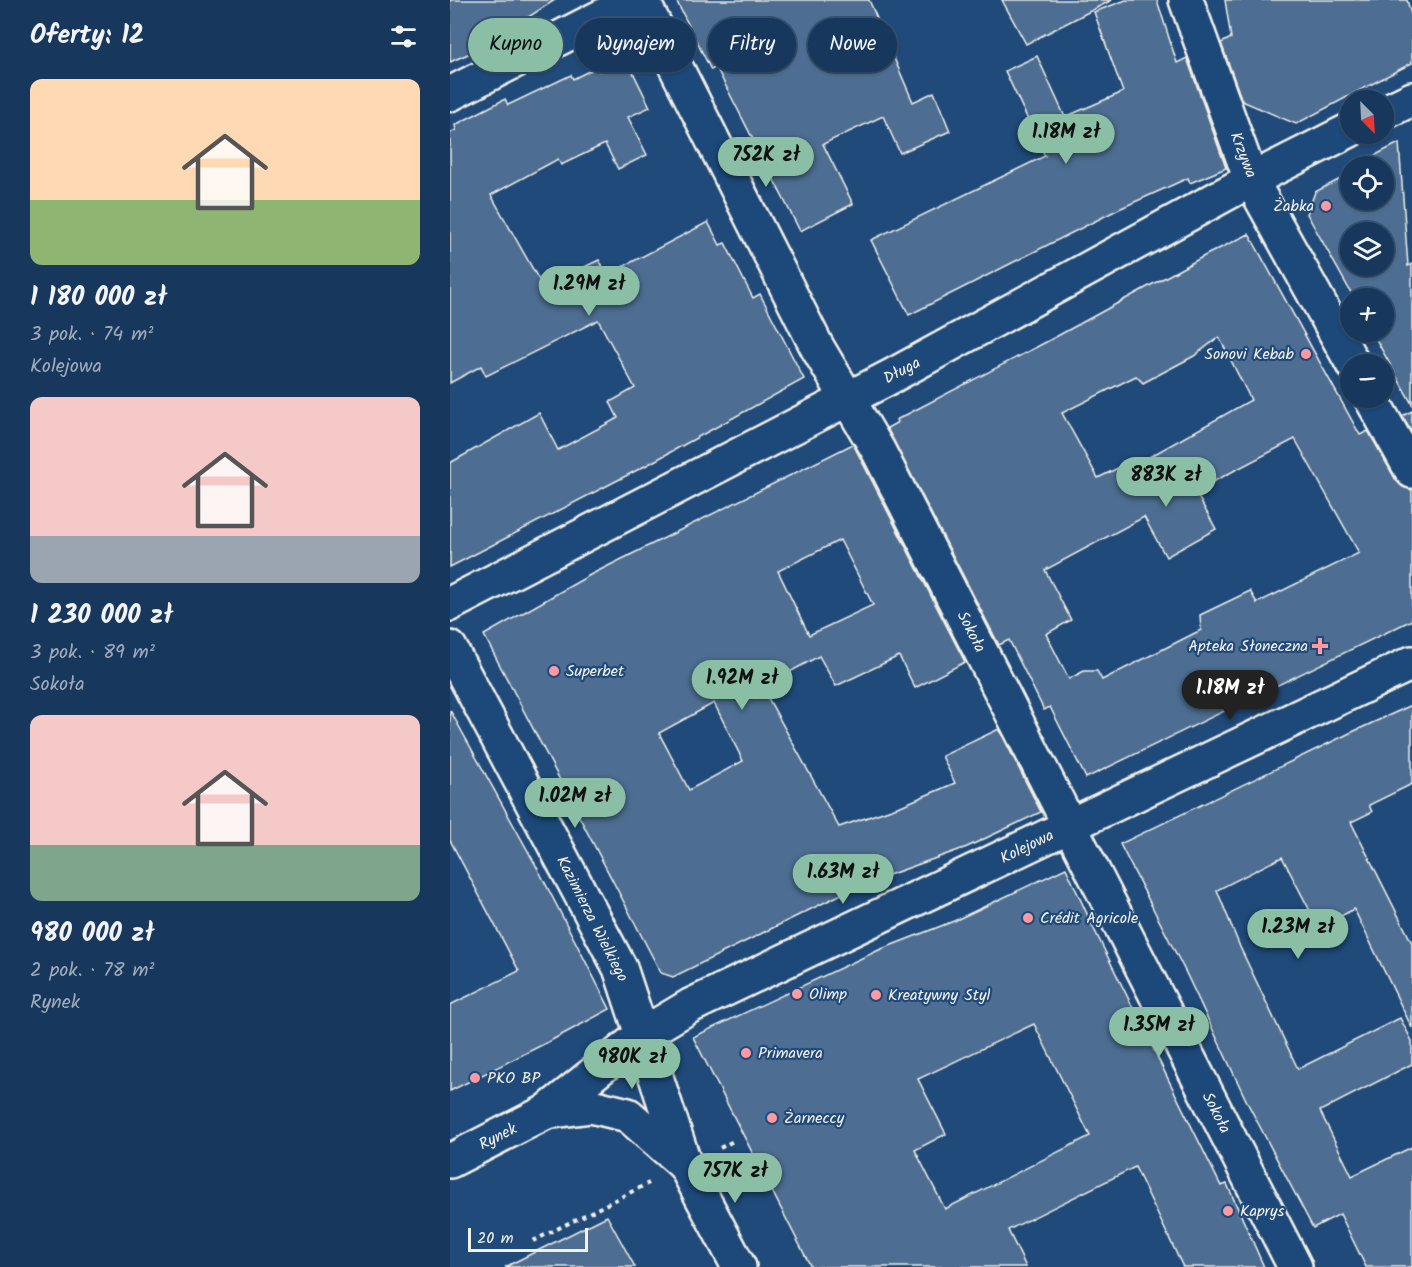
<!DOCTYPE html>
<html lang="pl">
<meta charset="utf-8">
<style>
body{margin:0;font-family:Kalam,sans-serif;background:#203f62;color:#f1f3f6;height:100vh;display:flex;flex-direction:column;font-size:22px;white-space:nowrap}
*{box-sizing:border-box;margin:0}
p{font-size:20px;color:#9eacbb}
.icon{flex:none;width:33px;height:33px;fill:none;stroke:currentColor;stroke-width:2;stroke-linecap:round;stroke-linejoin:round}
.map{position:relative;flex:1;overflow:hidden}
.panel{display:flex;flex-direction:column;background:#17385c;width:450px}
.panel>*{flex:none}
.top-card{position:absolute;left:18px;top:18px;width:570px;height:54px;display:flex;gap:12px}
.needle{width:39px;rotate:156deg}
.controls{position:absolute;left:890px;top:90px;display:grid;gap:12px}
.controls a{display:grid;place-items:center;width:54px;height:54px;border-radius:50%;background:#17385c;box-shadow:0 2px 4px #0004,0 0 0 2px #365272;font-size:30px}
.scale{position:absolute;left:18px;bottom:15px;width:120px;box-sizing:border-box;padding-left:6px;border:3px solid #f4f1e8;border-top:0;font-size:16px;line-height:21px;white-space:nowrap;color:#f4f1e8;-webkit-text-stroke:4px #1f4a7a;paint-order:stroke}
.price{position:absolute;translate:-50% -51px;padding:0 14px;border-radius:21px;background:#8abfa5;color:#111;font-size:20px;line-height:39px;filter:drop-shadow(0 2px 3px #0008)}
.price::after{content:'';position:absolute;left:50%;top:36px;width:18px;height:14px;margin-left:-9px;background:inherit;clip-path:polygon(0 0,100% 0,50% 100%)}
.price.on{background:#222;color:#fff}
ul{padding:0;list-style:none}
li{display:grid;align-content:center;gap:12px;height:318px;padding:0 30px}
li span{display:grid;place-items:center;height:186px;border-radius:12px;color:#555}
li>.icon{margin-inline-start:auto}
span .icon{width:108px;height:108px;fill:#fffc;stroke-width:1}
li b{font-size:26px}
h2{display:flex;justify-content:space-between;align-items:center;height:72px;padding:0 30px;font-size:26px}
.pill{padding:0 21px;border-radius:27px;background:#17385c;box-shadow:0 2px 4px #0004,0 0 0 2px #365272;font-size:21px;line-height:54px}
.pill.on{background:#8abfa5;color:#111}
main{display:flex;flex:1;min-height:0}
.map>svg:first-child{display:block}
</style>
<main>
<section class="panel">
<h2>Oferty: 12<svg class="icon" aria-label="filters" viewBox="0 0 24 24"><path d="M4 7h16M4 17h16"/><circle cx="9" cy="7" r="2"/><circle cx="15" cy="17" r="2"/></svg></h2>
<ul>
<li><span style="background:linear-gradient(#ffd9b3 65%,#8fb573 0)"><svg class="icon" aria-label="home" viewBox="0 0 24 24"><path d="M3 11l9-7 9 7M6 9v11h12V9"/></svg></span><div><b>1 180 000 zł</b><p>3 pok. · 74 m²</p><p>Kolejowa</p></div></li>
<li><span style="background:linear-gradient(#f6c9c9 75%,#9aa5b1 0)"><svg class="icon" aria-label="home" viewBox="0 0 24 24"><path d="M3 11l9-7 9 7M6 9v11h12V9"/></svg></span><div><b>1 230 000 zł</b><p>3 pok. · 89 m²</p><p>Sokoła</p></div></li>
<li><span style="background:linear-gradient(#f6c9c9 70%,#7fa58c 0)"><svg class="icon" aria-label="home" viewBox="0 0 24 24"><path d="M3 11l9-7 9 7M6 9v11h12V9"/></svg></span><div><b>980 000 zł</b><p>2 pok. · 78 m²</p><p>Rynek</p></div></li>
</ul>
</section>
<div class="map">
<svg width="962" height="1267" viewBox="0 0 962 1267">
<rect width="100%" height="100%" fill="#1f4a7a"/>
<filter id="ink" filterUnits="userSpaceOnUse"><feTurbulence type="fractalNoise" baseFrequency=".0167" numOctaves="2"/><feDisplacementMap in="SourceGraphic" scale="12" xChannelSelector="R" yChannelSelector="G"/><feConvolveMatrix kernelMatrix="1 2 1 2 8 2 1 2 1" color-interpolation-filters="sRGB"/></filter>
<g filter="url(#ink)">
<g fill="#4d6e92" stroke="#f4f1e8" stroke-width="1.5" fill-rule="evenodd">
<polygon points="0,0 105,0 27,50 0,62"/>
<polygon points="226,0 419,0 463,102 484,92 500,131 450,153 433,116 373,144 403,204 350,231 266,67 261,70"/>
<polygon points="552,0 662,0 576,44"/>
<polygon points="676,0 707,0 727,63 737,58 776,168 740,183 738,178 669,209 459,315 421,240 595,156 555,71 587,56 615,117 673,92 644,12"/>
<polygon points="775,0 957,0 962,17 962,63 846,124 792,101 771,43 781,38"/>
<polygon points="176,58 200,107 178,117 197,155 168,169 155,144 111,165 108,159 41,195 93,287 149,260 157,275 258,222 270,245 275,243 303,298 310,294 354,379 195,466 0,567 0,463 89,413 108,450 168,418 160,402 185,388 148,320 36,376 31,366 0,383 0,133 6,130 5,125 55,99 58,105 121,75 123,79 147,67 150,71"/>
<path d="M949,143L958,266L962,264V404L922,332H933V298H904L857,214L865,192L900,174V200H933V166H909L908,164ZM900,232H933V266H900Z"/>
<path d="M799,234L910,435L918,431L946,480L953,487L962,490V620L636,778L600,707L594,710L559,640L549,645L437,428L448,422L446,420L600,340L758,254ZM769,337L801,400L671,473L668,468L648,478L612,413L686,376L693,383L744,356ZM845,439L909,553L807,603L800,591L750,615L751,630L652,680L647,671H634L619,679L596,634L621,620L595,570L694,517L716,557L766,529L745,491Z"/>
<polygon points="962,411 962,433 952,416"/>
<path d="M403,444L515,662L465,688L449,656L386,686L369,656L312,687L389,827L453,805L505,783L492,756L549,729L591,812L517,847L408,886L223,977L211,973L34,635L140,575ZM390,540L423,605L359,635L328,571ZM264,703L293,761L239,790L209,733Z"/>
<polygon points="962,705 962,784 919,805 922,812 901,822 962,943 962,1028 904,909 869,928 832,857 767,890 790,947 848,1069 950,1018 962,1041 962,1064 870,1111 902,1176 962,1147 962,1267 916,1267 890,1214 863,1228 798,1104 736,973 670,844 900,733"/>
<polygon points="0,710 89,871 160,1009 102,1040 0,1091 0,1005 69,971 0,840"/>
<path d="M616,868L644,929L771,1186L777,1184L814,1267H733L685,1167L558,1230L576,1267H361L243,1037L429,950L504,921ZM584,1024L640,1136L495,1209L465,1150L496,1134L468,1079Z"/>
<polygon points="157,1216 185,1267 55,1267"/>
</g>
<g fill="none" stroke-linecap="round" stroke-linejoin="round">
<defs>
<g id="street">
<polyline points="192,0 367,347 428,450 845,1267"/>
<polyline points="736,0 801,180 903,364"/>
<polyline points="0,94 184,0"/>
<polyline points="933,113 962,99"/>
<polyline points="921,398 962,471"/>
<polyline points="0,604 440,377 801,180 900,130"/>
<polyline points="96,1112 141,1106 178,1115 235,1165"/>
<polyline points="0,1161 96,1112 193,1034 240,1006 962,663"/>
</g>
<polyline id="secondary" points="0,648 170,968 235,1165 289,1267"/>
</defs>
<use href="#street" stroke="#f4f1e8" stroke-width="38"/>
<use href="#secondary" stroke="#f4f1e8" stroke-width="38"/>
<g stroke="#f4f1e8" stroke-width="4" stroke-dasharray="4.5 4.5" stroke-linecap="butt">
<polyline points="270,1148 285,1140"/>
<polyline points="83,1241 199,1183"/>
</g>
<use href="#street" stroke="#1f4a7a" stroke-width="33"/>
<use href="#secondary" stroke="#1f4a7a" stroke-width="33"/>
</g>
</g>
<g fill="#ff9aa2" stroke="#1f4a7a" stroke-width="2">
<circle cx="876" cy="206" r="6"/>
<circle cx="856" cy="354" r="6"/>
<path d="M867 637h6v6h6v6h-6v6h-6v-6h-6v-6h6z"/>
<circle cx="104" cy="671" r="6"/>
<circle cx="578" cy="918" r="6"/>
<circle cx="347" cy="994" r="6"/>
<circle cx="426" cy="995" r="6"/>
<circle cx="296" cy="1053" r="6"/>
<circle cx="25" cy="1078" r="6"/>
<circle cx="322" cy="1118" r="6"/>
<circle cx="778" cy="1211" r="6"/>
</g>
<g text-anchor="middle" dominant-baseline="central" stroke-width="4.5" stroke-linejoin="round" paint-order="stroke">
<g font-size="16" fill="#f4f1e8" stroke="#1f4a7a">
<text transform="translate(793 155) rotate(69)">Krzywa</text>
<text transform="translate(452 371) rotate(-28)">Długa</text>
<text transform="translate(521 632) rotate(63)">Sokoła</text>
<text transform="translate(577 847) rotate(-26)">Kolejowa</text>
<text transform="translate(142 919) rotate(63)">Kazimierza Wielkiego</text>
<text transform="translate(766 1113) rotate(63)">Sokoła</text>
<text transform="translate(48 1137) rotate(-27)">Rynek</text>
</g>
<g font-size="16" fill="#f4f1e8" stroke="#1f4a7a" text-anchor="start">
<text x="864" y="206" text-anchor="end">Żabka</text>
<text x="844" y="354" text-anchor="end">Sonovi Kebab</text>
<text x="858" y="646" text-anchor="end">Apteka Słoneczna</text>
<text x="116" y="671">Superbet</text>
<text x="590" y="918">Crédit Agricole</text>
<text x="359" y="994">Olimp</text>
<text x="438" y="995">Kreatywny Styl</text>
<text x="308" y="1053">Primavera</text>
<text x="37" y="1078">PKO BP</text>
<text x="334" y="1118">Żarneccy</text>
<text x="790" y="1211">Kaprys</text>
</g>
</g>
</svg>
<div class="controls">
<a><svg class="needle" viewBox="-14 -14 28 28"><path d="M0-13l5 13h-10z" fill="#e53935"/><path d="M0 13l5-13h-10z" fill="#9eacbb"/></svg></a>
<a><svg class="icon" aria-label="locate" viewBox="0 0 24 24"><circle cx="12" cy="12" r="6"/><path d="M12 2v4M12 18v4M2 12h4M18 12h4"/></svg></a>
<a><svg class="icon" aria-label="layers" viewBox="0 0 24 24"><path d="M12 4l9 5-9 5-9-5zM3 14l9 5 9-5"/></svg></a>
<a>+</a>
<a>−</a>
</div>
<div class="scale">20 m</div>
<b class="price" style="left:616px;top:165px">1.18M zł</b>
<b class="price" style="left:316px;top:188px">752K zł</b>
<b class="price" style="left:139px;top:317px">1.29M zł</b>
<b class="price" style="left:716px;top:508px">883K zł</b>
<b class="price" style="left:292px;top:711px">1.92M zł</b>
<b class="price on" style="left:780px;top:721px">1.18M zł</b>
<b class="price" style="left:125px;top:829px">1.02M zł</b>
<b class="price" style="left:393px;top:905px">1.63M zł</b>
<b class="price" style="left:848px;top:960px">1.23M zł</b>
<b class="price" style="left:709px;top:1058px">1.35M zł</b>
<b class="price" style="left:182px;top:1090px">980K zł</b>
<b class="price" style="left:285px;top:1204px">757K zł</b>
<div class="top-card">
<a class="pill on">Kupno</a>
<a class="pill">Wynajem</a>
<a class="pill">Filtry</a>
<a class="pill">Nowe</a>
</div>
</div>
</main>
